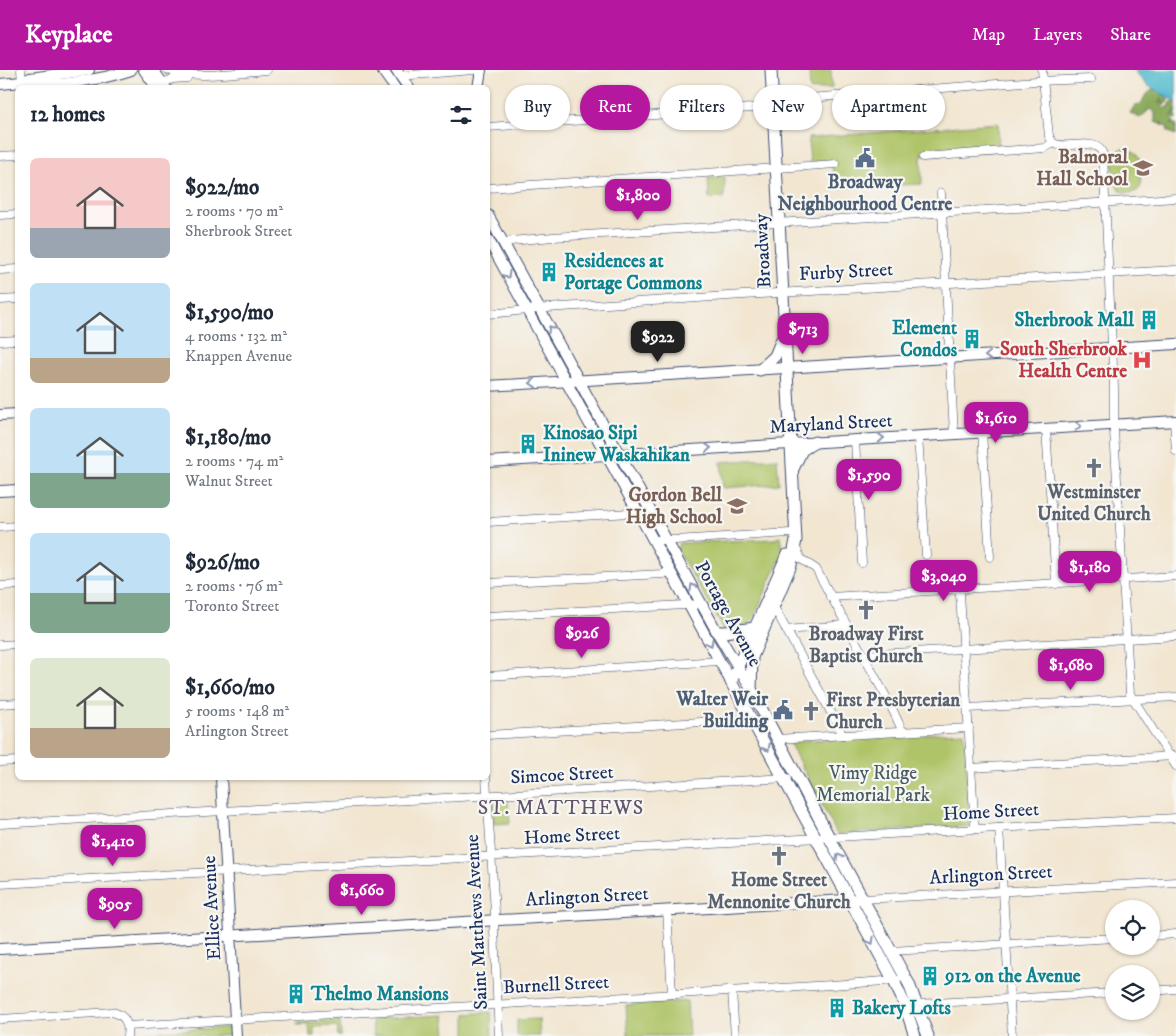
<!DOCTYPE html>
<meta charset="utf-8">
<style>
body{margin:0;font-family:"IM FELL DW Pica",serif;background:#f6f6f7;color:#1f2937;height:100vh;display:flex;flex-direction:column;font-size:19px;white-space:nowrap}
*{box-sizing:border-box;margin:0}
p{font-size:16px;color:#747a83}
.icon{flex:none;width:28px;height:28px;fill:none;stroke:currentColor;stroke-width:2;stroke-linecap:round;stroke-linejoin:round}
.map{position:relative;flex:1;overflow:hidden}
.details{position:absolute;left:15px;top:15px;width:475px;height:695px;display:flex;flex-direction:column;background:#fff;border-radius:8px;box-shadow:0 1px 4px #0004}
.details>*{flex:none}
.hud{position:absolute;left:505px;top:15px;width:475px;height:45px;display:flex;gap:10px}
.tools{position:absolute;left:1105px;top:830px;display:grid;gap:10px}
.tools a{display:grid;place-items:center;width:55px;height:55px;border-radius:50%;background:#fff;box-shadow:0 1px 4px #0004;font-size:25px}
.price{position:absolute;translate:-50% -42px;padding:0 11px;border-radius:10px;background:#b5179e;color:#fff;font-size:16px;line-height:32px;filter:drop-shadow(0 1px 2px #0008)}
.price::after{content:'';position:absolute;left:50%;top:30px;width:15px;height:11px;margin-left:-8px;background:inherit;clip-path:polygon(0 0,100% 0,50% 100%)}
.price.selected{background:#222;color:#fff}
ul{padding:0;list-style:none}
li{display:flex;align-items:center;gap:15px;height:125px;padding:0 15px}
li span{display:grid;place-items:center;flex:none;width:140px;height:100px;border-radius:8px;color:#555}
li>.icon{margin-inline-start:auto}
span .icon{width:60px;height:60px;fill:#fffc;stroke-width:1}
li b{font-size:21px}
h2{display:flex;justify-content:space-between;align-items:center;height:60px;padding:0 15px;font-size:21px}
.pill{padding:0 18px;border-radius:22px;background:#fff;box-shadow:0 1px 4px #0004;font-size:18px;line-height:45px}
.pill.selected{background:#b5179e;color:#fff}
header{display:flex;align-items:center;gap:30px;box-sizing:border-box;height:70px;padding:0 25px;background:#b5179e;color:#fff}
header strong{font-size:24px}
nav{display:flex;gap:28px;margin-inline-start:auto;font-size:18px}
.map>svg:first-child{display:block}
</style>
<header>
<strong>Keyplace</strong>
<nav><a>Map</a><a>Layers</a><a>Share</a></nav>
</header>
<div class="map">
<svg width="1176" height="966" viewBox="0 0 1176 966">
<defs>
<pattern id="forest-firs" width="22" height="20" patternUnits="userSpaceOnUse" patternTransform="scale(1.25)"><rect width="22" height="20" fill="#8baa5c"/><path d="M5 1l3.5 6h-7zM16 11l3.5 6h-7z" fill="#718b4f"/></pattern>
</defs>
<rect width="100%" height="100%" fill="#f6f6f2"/>
<filter id="ink" filterUnits="userSpaceOnUse"><feTurbulence type="fractalNoise" baseFrequency=".02" numOctaves="2"/><feDisplacementMap in="SourceGraphic" scale="10" xChannelSelector="R" yChannelSelector="G"/><feConvolveMatrix kernelMatrix="1 2 1 2 8 2 1 2 1" color-interpolation-filters="sRGB"/></filter>
<filter id="wash" filterUnits="userSpaceOnUse"><feTurbulence type="fractalNoise" baseFrequency=".0096" numOctaves="4" result="noise"/><feDisplacementMap in="SourceGraphic" scale="20" xChannelSelector="R" yChannelSelector="G"/><feGaussianBlur stdDeviation="1.12" result="paint"/><feColorMatrix in="noise" values="0 0 0 0 0 0 0 0 0 0 0 0 0 0 0 0 0 1.4 0 .05"/><feComposite in="paint" operator="in"/></filter>
<g filter="url(#wash)">
<rect width="100%" height="100%" fill="#f2e6d1"/>
<g fill="#afc468" stroke="#657a63">
<polygon points="809,0 831,0 832,18 810,20"/>
<polygon points="998,53 999,81 921,85 922,114 834,118 832,91 810,92 808,68"/>
<path d="M1124,78L1135,82L1140,90L1141,116C1137,124 1128,124 1120,121C1114,115 1111,94 1114,85C1116,81 1120,80 1124,78Z"/>
<polygon points="725,107 724,128 709,129 708,108"/>
<polygon points="777,388 779,414 723,418 721,392"/>
<polygon points="781,466 783,479 780,489 749,558 724,559 677,479 679,473 775,469"/>
<polygon points="964,662 970,756 837,764 790,674 795,671"/>
<polygon points="508,730 510,753 494,754 492,731"/>
<polygon points="687,931 689,966 628,966 626,935"/>
<polygon points="491,942 492,966 466,966 466,944"/>
<polygon points="444,945 446,966 373,966 372,949"/>
<polygon points="539,949 540,966 517,966 517,950"/>
<polygon points="340,950 341,966 338,966 337,956 314,957 314,966 310,966 309,955 297,955 297,953"/>
<polygon points="229,957 229,966 133,966 132,963"/>
</g>
<polygon fill="url(#forest-firs)" stroke="#536c5d" points="1153,19 1168,27 1168,33 1165,32 1165,35 1162,36 1165,39 1169,36 1171,37 1170,33 1176,32 1176,49 1172,48 1174,53 1171,54 1176,54 1176,65 1168,62 1167,57 1155,52 1155,43 1150,39 1140,48 1130,43 1135,35 1141,34 1145,26"/>
<polygon fill="#51bace" stroke="#367496" points="1134,0 1176,0 1176,32 1147,15"/>
</g>
<g filter="url(#ink)">
<g fill="none" stroke-linecap="round" stroke-linejoin="round">
<defs>
<g id="minor">
<polyline points="21,0 22,12"/>
<path d="M168,0C196,10 237,2 267,0"/>
<polyline points="1042,0 1049,66 1053,73"/>
<polyline points="400,6 473,0"/>
<polyline points="162,13 173,9 187,8"/>
<polyline points="488,57 766,37 781,30 1037,11 1091,9"/>
<path d="M1053,73C1067,81 1095,65 1103,84L1114,318V361L1130,624L1176,696"/>
<polyline points="0,86 18,85"/>
<polyline points="923,87 1045,78 1053,73"/>
<polyline points="488,118 836,94"/>
<polyline points="941,123 954,364"/>
<polyline points="0,145 18,144"/>
<polyline points="504,175 511,171 553,167 1176,128"/>
<polyline points="0,200 18,199"/>
<polyline points="0,230 18,229"/>
<polyline points="488,244 547,238 743,225 1176,200"/>
<polyline points="0,271 18,270"/>
<polyline points="1174,351 1176,381"/>
<polyline points="1046,358 1056,514"/>
<polyline points="982,362 990,487"/>
<polyline points="918,366 926,485"/>
<polyline points="855,370 862,493"/>
<polyline points="488,452 630,443 637,440"/>
<polyline points="0,457 18,456"/>
<polyline points="653,470 675,470 791,463"/>
<polyline points="796,478 801,489 816,499 889,632 903,662"/>
<polyline points="959,509 975,759"/>
<polyline points="488,513 663,504 670,501"/>
<polyline points="0,516 18,515"/>
<polyline points="830,527 1176,506"/>
<polyline points="774,537 840,659 842,665"/>
<polyline points="488,546 702,534"/>
<polyline points="786,560 846,555"/>
<polyline points="0,575 18,574"/>
<polyline points="862,585 1176,566"/>
<polyline points="488,606 719,591"/>
<polyline points="0,634 18,633"/>
<polyline points="968,638 1176,627"/>
<polyline points="488,665 750,649"/>
<polyline points="776,669 969,658"/>
<polyline points="0,692 18,691"/>
<polyline points="971,698 1174,686"/>
<polyline points="486,708 495,842 494,859 499,966"/>
<polyline points="0,754 787,708"/>
<polyline points="999,758 1012,966"/>
<polyline points="0,814 1176,748"/>
<polyline points="863,829 1176,812"/>
<polyline points="667,840 672,924"/>
<polyline points="1151,866 1176,864"/>
<polyline points="891,881 1114,868"/>
<polyline points="732,921 735,966"/>
<polyline points="1151,921 1176,919"/>
<polyline points="917,934 1114,923"/>
<path d="M0,949L112,942C125,945 129,953 127,966"/>
<polyline points="128,956 832,915 897,910"/>
</g>
<g id="major">
<polyline points="144,0 157,18"/>
<polyline points="153,0 166,18"/>
<polyline points="178,0 185,4"/>
<polyline points="382,0 395,18"/>
<polyline points="396,0 409,18"/>
<path d="M22,12C44,20 108,8 131,0"/>
<polyline points="0,14 22,12 30,8 89,0"/>
<polyline points="478,18 481,0"/>
<polyline points="488,145 717,562 751,619"/>
<polyline points="488,169 731,612"/>
<polyline points="488,316 1176,274"/>
<polyline points="0,345 18,344"/>
<polyline points="488,392 1176,351"/>
<polyline points="0,421 18,420"/>
<polyline points="221,708 236,966"/>
<polyline points="0,879 863,829"/>
</g>
<g id="highway">
<polyline points="771,0 796,470 791,495 752,587 751,619 829,767 909,914 928,966"/>
<polyline points="760,300 775,286 782,269"/>
<polyline points="793,399 802,380 815,372"/>
<polyline points="787,485 731,612 894,911 904,933 915,966"/>
<polyline points="717,562 724,562 755,558"/>
</g>
</defs>
<use href="#minor" stroke="#3b4a6f" stroke-width="9"/>
<use href="#major" stroke="#3b4a6f" stroke-width="12"/>
<use href="#highway" stroke="#3b4a6f" stroke-width="13"/>
<use href="#minor" stroke="#fff" stroke-width="8"/>
<use href="#major" stroke="#fff" stroke-width="10"/>
<use href="#highway" stroke="#fff" stroke-width="11"/>
</g>
<defs><path id="oneway-chevron" d="M-2-3.5L2.5 0L-2 3.5" fill="none" stroke-width="1.6" stroke-linecap="round" stroke-linejoin="round" transform="scale(1.25)"/></defs>
<g stroke="#8d97ae">
<use href="#oneway-chevron" transform="translate(507 205) rotate(61)"/>
<use href="#oneway-chevron" transform="translate(551 259) rotate(-119)"/>
<use href="#oneway-chevron" transform="translate(988 286) rotate(176)"/>
<use href="#oneway-chevron" transform="translate(533 313) rotate(176)"/>
<use href="#oneway-chevron" transform="translate(1078 356) rotate(-3)"/>
<use href="#oneway-chevron" transform="translate(881 368) rotate(-3)"/>
<use href="#oneway-chevron" transform="translate(708 378) rotate(-3)"/>
<use href="#oneway-chevron" transform="translate(693 517) rotate(-119)"/>
<use href="#oneway-chevron" transform="translate(710 573) rotate(61)"/>
<use href="#oneway-chevron" transform="translate(767 678) rotate(61)"/>
<use href="#oneway-chevron" transform="translate(839 787) rotate(-119)"/>
<use href="#oneway-chevron" transform="translate(871 871) rotate(61)"/>
</g>
</g>
<defs>
<symbol id="civic-bare" viewBox="-9 -9 18 18"><path d="M-.6-6.5H3V-4.5H.6V-3L4-1V1h2V6H-6V1h2V-1L-.6-3ZM-1.2 2.5V6h2.4V2.5Z" fill="#5c6f8a" stroke="#f6f6f2" stroke-width="2.5" paint-order="stroke"/></symbol>
<symbol id="school-bare" viewBox="-9 -9 18 18"><path d="M0-5L7-2L0 1L-7-2ZM-4 1L0 2.5L4 1V4Q0 6-4 4Z" fill="#8d6e63" stroke="#f6f6f2" stroke-width="2.5" paint-order="stroke"/></symbol>
<symbol id="building-bare" viewBox="-9 -9 18 18"><path d="M-4-6H4V6H1V3H-1V6H-4ZM-2.5-4.3h1.7v1.8h-1.7ZM.8-4.3h1.7v1.8H.8ZM-2.5-1h1.7V.8h-1.7ZM.8-1h1.7V.8H.8Z" fill="#0f9aa8" stroke="#f6f6f2" stroke-width="2.5" paint-order="stroke"/></symbol>
<symbol id="hospital-bare" viewBox="-9 -9 18 18"><path d="M-5-5h3v3.5h4V-5h3V5h-3V1.5h-4V5h-3Z" fill="#e0444e" stroke="#f6f6f2" stroke-width="2.5" paint-order="stroke"/></symbol>
<symbol id="church-bare" viewBox="-9 -9 18 18"><path d="M-1.2-6h2.4v3.5h3.3v2.4h-3.3V6h-2.4V-.1h-3.3v-2.4h3.3Z" fill="#6b7280" stroke="#f6f6f2" stroke-width="2.5" paint-order="stroke"/></symbol>
</defs>
<g fill-rule="evenodd">
<use href="#civic-bare" x="851" y="74" width="28" height="28"/>
<use href="#school-bare" x="1129" y="84" width="28" height="28"/>
<use href="#building-bare" x="535" y="188" width="28" height="28"/>
<use href="#building-bare" x="1135" y="236" width="28" height="28"/>
<use href="#building-bare" x="958" y="255" width="28" height="28"/>
<use href="#hospital-bare" x="1128" y="276" width="28" height="28"/>
<use href="#building-bare" x="514" y="360" width="28" height="28"/>
<use href="#church-bare" x="1080" y="384" width="28" height="28"/>
<use href="#school-bare" x="723" y="422" width="28" height="28"/>
<use href="#church-bare" x="852" y="526" width="28" height="28"/>
<use href="#civic-bare" x="769" y="626" width="28" height="28"/>
<use href="#church-bare" x="797" y="627" width="28" height="28"/>
<use href="#church-bare" x="765" y="772" width="28" height="28"/>
<use href="#building-bare" x="916" y="892" width="28" height="28"/>
<use href="#building-bare" x="282" y="910" width="28" height="28"/>
<use href="#building-bare" x="823" y="924" width="28" height="28"/>
</g>
<g text-anchor="middle" dominant-baseline="central" stroke-width="4.5" stroke-linejoin="round" paint-order="stroke">
<g font-size="19" font-weight="bold" fill="#785e54" stroke="#f6f6f2" text-anchor="end">
<text x="1128" y="87">Balmoral<tspan x="1128" dy="22">Hall School</tspan></text>
<text x="722" y="425">Gordon Bell<tspan x="722" dy="22">High School</tspan></text>
</g>
<g font-size="19" font-weight="bold" fill="#4e5e75" stroke="#f6f6f2">
<text x="865" y="112">Broadway<tspan x="865" dy="22">Neighbourhood Centre</tspan></text>
<text x="768" y="629" text-anchor="end">Walter Weir<tspan x="768" dy="22">Building</tspan></text>
</g>
<g font-size="19" fill="#1b2f5e" stroke="#f6f6f2">
<text transform="translate(763 181) rotate(-93)">Broadway</text>
<text transform="translate(846 202) rotate(-3)">Furby Street</text>
<text transform="translate(831 354) rotate(-3)">Maryland Street</text>
<text transform="translate(728 544) rotate(61)">Portage Avenue</text>
<text transform="translate(562 705) rotate(-3)">Simcoe Street</text>
<text transform="translate(991 742) rotate(-3)">Home Street</text>
<text transform="translate(572 766) rotate(-3)">Home Street</text>
<text transform="translate(991 805) rotate(-3)">Arlington Street</text>
<text transform="translate(587 827) rotate(-3)">Arlington Street</text>
<text transform="translate(212 838) rotate(-93)">Ellice Avenue</text>
<text transform="translate(477 852) rotate(-93)">Saint Matthews Avenue</text>
<text transform="translate(556 915) rotate(-3)">Burnell Street</text>
</g>
<g font-size="19" font-weight="bold" fill="#0d838f" stroke="#f6f6f2" text-anchor="start">
<text x="564" y="191">Residences at<tspan x="564" dy="22">Portage Commons</tspan></text>
<text x="1134" y="250" text-anchor="end">Sherbrook Mall</text>
<text x="957" y="258" text-anchor="end">Element<tspan x="957" dy="22">Condos</tspan></text>
<text x="543" y="363">Kinosao Sipi<tspan x="543" dy="22">Ininew Waskahikan</tspan></text>
<text x="945" y="906">912 on the Avenue</text>
<text x="311" y="924">Thelmo Mansions</text>
<text x="852" y="938">Bakery Lofts</text>
</g>
<g font-size="19" font-weight="bold" fill="#be3a42" stroke="#f6f6f2" text-anchor="end">
<text x="1127" y="279">South Sherbrook<tspan x="1127" dy="22">Health Centre</tspan></text>
</g>
<g font-size="19" font-weight="bold" fill="#5b616d" stroke="#f6f6f2">
<text x="1094" y="422">Westminster<tspan x="1094" dy="22">United Church</tspan></text>
<text x="866" y="564">Broadway First<tspan x="866" dy="22">Baptist Church</tspan></text>
<text x="826" y="630" text-anchor="start">First Presbyterian<tspan x="826" dy="22">Church</tspan></text>
<text x="779" y="810">Home Street<tspan x="779" dy="22">Mennonite Church</tspan></text>
</g>
<g font-size="19" fill="#475c61" stroke="#f6f6f2">
<text x="873" y="703">Vimy Ridge<tspan x="873" dy="22">Memorial Park</tspan></text>
</g>
<g font-size="20" letter-spacing="1" fill="#61536a" stroke="#f6f6f2">
<text x="561" y="738">ST. MATTHEWS</text>
</g>
</g>
</svg>
<div class="tools">
<a><svg class="icon" aria-label="locate" viewBox="0 0 24 24"><circle cx="12" cy="12" r="6"/><path d="M12 2v4M12 18v4M2 12h4M18 12h4"/></svg></a>
<a><svg class="icon" aria-label="layers" viewBox="0 0 24 24"><path d="M12 4l9 5-9 5-9-5zM3 14l9 5 9-5"/></svg></a>
</div>
<b class="price" style="left:638px;top:151px">$1,800</b>
<b class="price" style="left:803px;top:285px">$713</b>
<b class="price selected" style="left:658px;top:293px">$922</b>
<b class="price" style="left:996px;top:374px">$1,610</b>
<b class="price" style="left:869px;top:431px">$1,590</b>
<b class="price" style="left:1090px;top:523px">$1,180</b>
<b class="price" style="left:944px;top:532px">$3,040</b>
<b class="price" style="left:582px;top:589px">$926</b>
<b class="price" style="left:1071px;top:621px">$1,680</b>
<b class="price" style="left:113px;top:797px">$1,410</b>
<b class="price" style="left:362px;top:846px">$1,660</b>
<b class="price" style="left:115px;top:860px">$905</b>
<div class="hud">
<a class="pill">Buy</a>
<a class="pill selected">Rent</a>
<a class="pill">Filters</a>
<a class="pill">New</a>
<a class="pill">Apartment</a>
</div>
<section class="details">
<h2>12 homes<svg class="icon" aria-label="filters" viewBox="0 0 24 24"><path d="M4 7h16M4 17h16"/><circle cx="9" cy="7" r="2"/><circle cx="15" cy="17" r="2"/></svg></h2>
<ul>
<li><span style="background:linear-gradient(#f6c9c9 70%,#9aa5b1 0)"><svg class="icon" aria-label="home" viewBox="0 0 24 24"><path d="M3 11l9-7 9 7M6 9v11h12V9"/></svg></span><div><b>$922/mo</b><p>2 rooms · 70 m²</p><p>Sherbrook Street</p></div></li>
<li><span style="background:linear-gradient(#bfe0f5 75%,#b9a48a 0)"><svg class="icon" aria-label="home" viewBox="0 0 24 24"><path d="M3 11l9-7 9 7M6 9v11h12V9"/></svg></span><div><b>$1,590/mo</b><p>4 rooms · 132 m²</p><p>Knappen Avenue</p></div></li>
<li><span style="background:linear-gradient(#bfe0f5 65%,#7fa58c 0)"><svg class="icon" aria-label="home" viewBox="0 0 24 24"><path d="M3 11l9-7 9 7M6 9v11h12V9"/></svg></span><div><b>$1,180/mo</b><p>2 rooms · 74 m²</p><p>Walnut Street</p></div></li>
<li><span style="background:linear-gradient(#bfe0f5 60%,#7fa58c 0)"><svg class="icon" aria-label="home" viewBox="0 0 24 24"><path d="M3 11l9-7 9 7M6 9v11h12V9"/></svg></span><div><b>$926/mo</b><p>2 rooms · 76 m²</p><p>Toronto Street</p></div></li>
<li><span style="background:linear-gradient(#dfe7d0 70%,#b9a48a 0)"><svg class="icon" aria-label="home" viewBox="0 0 24 24"><path d="M3 11l9-7 9 7M6 9v11h12V9"/></svg></span><div><b>$1,660/mo</b><p>5 rooms · 148 m²</p><p>Arlington Street</p></div></li>
</ul>
</section>
</div>
